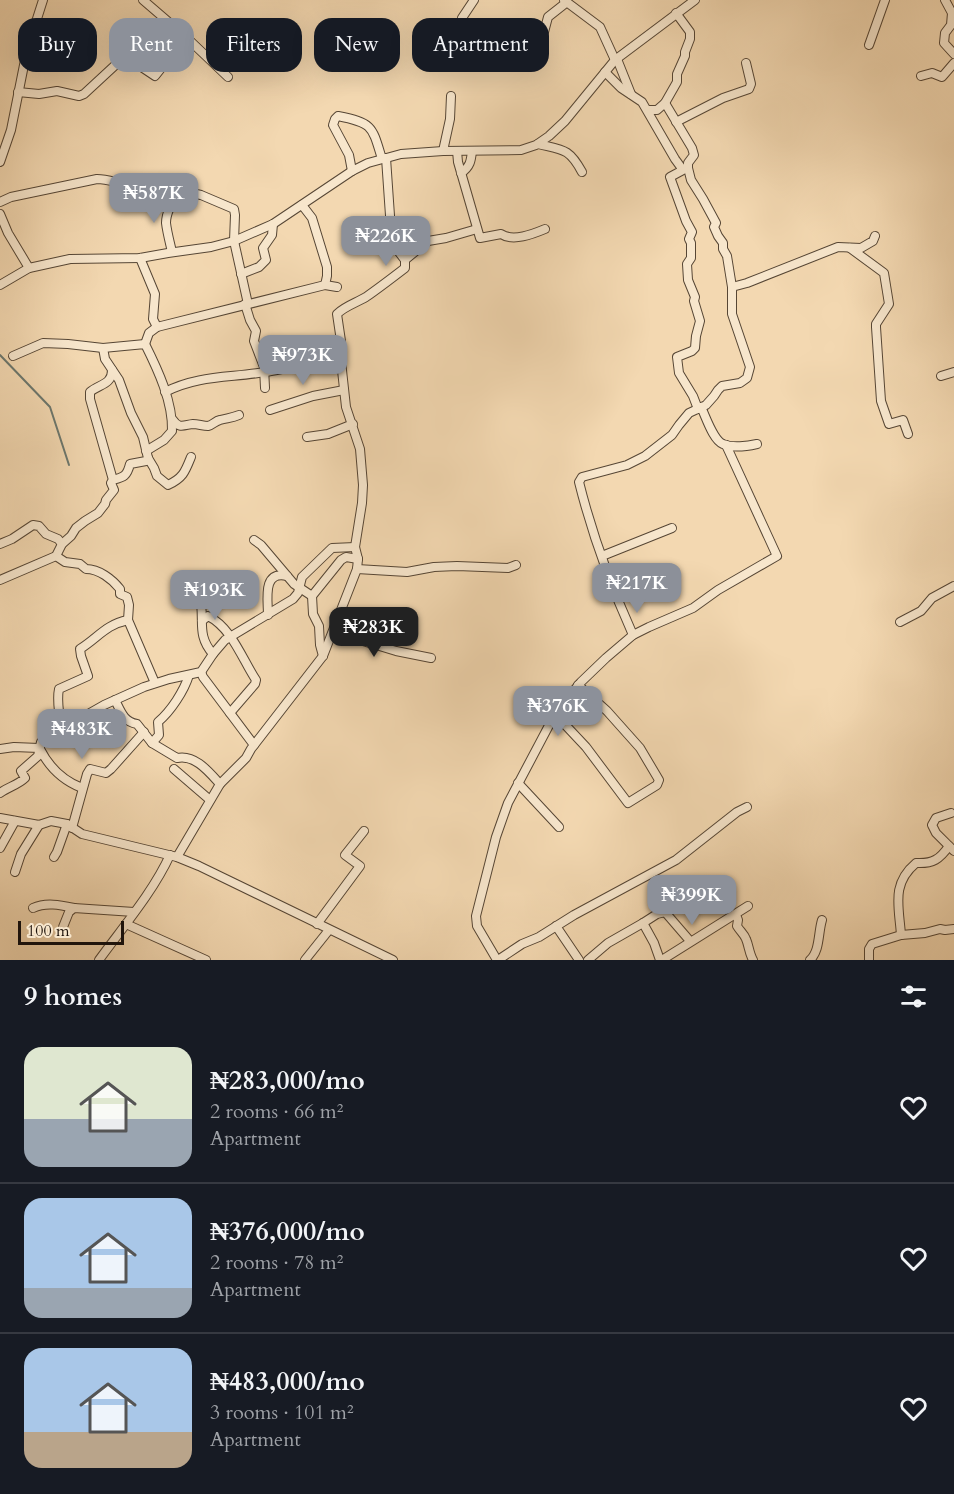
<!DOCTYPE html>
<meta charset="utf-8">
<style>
body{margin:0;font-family:Cardo,serif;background:#20242c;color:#f1f3f6;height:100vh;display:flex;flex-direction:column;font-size:22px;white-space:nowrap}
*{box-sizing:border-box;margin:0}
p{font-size:20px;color:#9ea1a6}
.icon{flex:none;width:33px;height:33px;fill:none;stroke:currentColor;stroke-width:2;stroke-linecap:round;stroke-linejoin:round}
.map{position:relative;height:960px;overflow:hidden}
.panel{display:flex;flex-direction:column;background:#171b24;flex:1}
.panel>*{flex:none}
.hud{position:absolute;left:18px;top:18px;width:600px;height:54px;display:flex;gap:12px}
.scale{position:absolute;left:18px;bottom:15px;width:106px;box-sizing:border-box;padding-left:6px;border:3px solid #21150c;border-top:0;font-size:16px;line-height:21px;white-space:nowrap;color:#21150c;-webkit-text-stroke:4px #f7e6cc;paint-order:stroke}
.price{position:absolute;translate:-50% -51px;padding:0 14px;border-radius:12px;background:#8c9099;color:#fff;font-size:20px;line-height:39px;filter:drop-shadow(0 2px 3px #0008)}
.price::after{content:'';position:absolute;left:50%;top:36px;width:18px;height:14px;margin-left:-9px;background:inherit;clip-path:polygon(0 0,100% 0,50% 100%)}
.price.selected{background:#222;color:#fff}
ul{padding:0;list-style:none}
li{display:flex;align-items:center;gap:18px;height:150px;padding:0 24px}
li+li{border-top:2px solid #363941}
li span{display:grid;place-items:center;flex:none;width:168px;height:120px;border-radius:18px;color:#555}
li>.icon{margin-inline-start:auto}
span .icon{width:72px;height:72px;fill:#fffc;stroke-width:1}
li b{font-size:26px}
h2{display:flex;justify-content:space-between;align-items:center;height:72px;padding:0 24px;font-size:26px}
.tag{padding:0 21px;border-radius:18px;background:#171b24;box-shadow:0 6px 24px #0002;font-size:21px;line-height:54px}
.tag.selected{background:#8c9099;color:#fff}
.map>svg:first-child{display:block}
</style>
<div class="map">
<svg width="954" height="960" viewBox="0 0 954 960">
<rect width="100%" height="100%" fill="#f3d8b1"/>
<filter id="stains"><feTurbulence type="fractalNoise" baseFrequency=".00333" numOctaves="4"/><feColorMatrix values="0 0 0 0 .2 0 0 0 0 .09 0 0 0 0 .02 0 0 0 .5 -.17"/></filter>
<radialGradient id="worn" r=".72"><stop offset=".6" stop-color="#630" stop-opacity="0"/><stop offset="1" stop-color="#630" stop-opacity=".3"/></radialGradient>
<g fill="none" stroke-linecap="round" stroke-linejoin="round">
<polyline stroke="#6b776e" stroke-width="2" points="0,355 50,407 69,465"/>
<defs>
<g id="minor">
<polyline points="143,0 186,37"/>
<polyline points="564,0 600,27 615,60"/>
<polyline points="945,0 952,13 951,25 945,33 944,43 954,54"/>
<polyline points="462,18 474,0"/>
<polyline points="869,45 885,0"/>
<polyline points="517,59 525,50 536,43 543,36 548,17 567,2"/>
<polyline points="617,59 631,94"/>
<polyline points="605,72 621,88 642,102 675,159 683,170 670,177 686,221 692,232 689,239 691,243 691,258 687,264 688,280 695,297 694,301 700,321 696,336 695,348 692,351 677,357 679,373 693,396 698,409"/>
<polyline points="921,76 932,73 942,77 954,63"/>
<polyline points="18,92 39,94 57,91 79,96 84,94 124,57 128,58 155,76 186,37 228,77"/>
<polyline points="665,103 692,148 694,155 688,163 688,168 691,180 703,199 716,223 714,227 718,236 723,243 723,249 727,256 732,287"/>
<polyline points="648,110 657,110 665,103 677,82 677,74 685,56 685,52 690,39 690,32 676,13"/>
<polyline points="676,122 723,98 749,89 751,84 746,63"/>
<path d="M538,144C563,150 569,148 582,172"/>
<polyline points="443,151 450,119 451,96"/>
<path d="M457,151L458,162L480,238L501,234C513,242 533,234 545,229"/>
<polyline points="0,162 11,130 27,50 43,0"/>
<path d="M352,171L349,155L333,125L335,119L338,116C373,123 372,126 382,159"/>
<path d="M461,173C470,167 471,161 472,151"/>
<polyline points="173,193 187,192 201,195 234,209 235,215 234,241 248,304"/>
<path d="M0,202L11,197L97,179C109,179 119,184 131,185C144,186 157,181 169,185C178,205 166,206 166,223C167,232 170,243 172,252"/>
<polyline points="302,205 312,218 327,267 327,276 325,285"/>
<polyline points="0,214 8,233 29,268"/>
<polyline points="850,248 884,273 889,304 876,324 876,327 881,401 889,424 903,420 908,434"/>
<polyline points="140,258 155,294 153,319 157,327"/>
<polyline points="405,260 428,241 446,238 477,229"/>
<polyline points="241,274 259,267 266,260 263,248 272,235 273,224"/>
<polyline points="0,285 29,268 70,259 140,258 168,253 211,247 234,241 273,224 352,171 368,163 401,154 443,151 521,150 536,145 549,136 565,121 615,60 695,0"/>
<polyline points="245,304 250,320 256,331 254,341 264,367 265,388"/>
<polyline points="145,344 149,333 157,327 325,285 337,287"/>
<path d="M103,348L105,359L119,380L131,413L143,437L148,458L154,468L157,476L168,485C183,478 185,472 191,457"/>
<path d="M13,356L43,343L68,344L103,348L145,344C158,370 173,402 172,431L164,440L146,451"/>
<path d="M112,370C112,385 99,384 90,392V399L113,480"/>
<polyline points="941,376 954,372"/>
<path d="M165,392C198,375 230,378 265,372C278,370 292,367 306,364C317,362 332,360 340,352L341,341L337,314C345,306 356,303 366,297C379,288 392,278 405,268V260L395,247L391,230L386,158"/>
<path d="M701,407C706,417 713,440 723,444C732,448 748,446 757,444"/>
<polyline points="270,410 313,396 344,390"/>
<path d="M173,420C179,429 184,425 193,424C198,424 203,426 208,426C213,425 215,421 220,420C227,418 232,418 239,415"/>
<polyline points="307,437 328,434 353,424"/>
<polyline points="254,540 261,545 294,584 312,596"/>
<polyline points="0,544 12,539 33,525 39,526 46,534 58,539 62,544"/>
<path d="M56,556L65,562L80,564L86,569C99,569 112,579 120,589V594L127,597L129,605L128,620L155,683"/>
<polyline points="602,556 672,528"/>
<polyline points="357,569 407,572 434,567 457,566 508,568 516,565"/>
<path d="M0,580L56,556L62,544L71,536L76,528L85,521L98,513L105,504L106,500L114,490L111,483L113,480C124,477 127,476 130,464L146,461L148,458"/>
<path d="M200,597C205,620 196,635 213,654"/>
<path d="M268,615C268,600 262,570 287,576"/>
<polyline points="338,619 363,641 396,651 431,658"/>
<path d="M202,621L208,616C232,628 242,659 256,680L255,684L230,713"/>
<polyline points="900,622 921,611 932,598 954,586"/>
<path d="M633,635C611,586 592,534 579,482L582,477L627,465L645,456L672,435L679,425L689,413L706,405L714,396L718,390L722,386L740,383L747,378L750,367L732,314V287L747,283L838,247L861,248L873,241L875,236"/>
<polyline points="323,656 320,645 319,626 313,614 312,596 341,560 346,557 358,559"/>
<polyline points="201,672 203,677 254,745"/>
<path d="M115,700C121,712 124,722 137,724L152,743L177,758C195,754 209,772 220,784"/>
<polyline points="555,714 586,747 628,803 657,785 659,780 640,748 607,711 578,685"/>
<path d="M60,730C61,717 56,702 59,689L88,676L81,656L80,649C99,637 105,625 128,620"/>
<path d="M152,743L159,735L158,722C171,711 184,691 189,675"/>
<polyline points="0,749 14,747 39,748"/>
<path d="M40,749C49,767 64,781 82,788"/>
<polyline points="174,769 210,800"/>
<polyline points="518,783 559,827"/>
<path d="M0,793C8,787 18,785 25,778L21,771L38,756L41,742L59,733L60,730L104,705L144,687L169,679L201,672L213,654L225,640L293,599L298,593L302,577L332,548L355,547"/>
<polyline points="951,813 936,818 932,825 936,833 954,851"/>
<polyline points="0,818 39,825 51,821 67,824 82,834 177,857 199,866 393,960"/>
<polyline points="72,828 87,774 90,769 106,773 111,769 144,732"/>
<polyline points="0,848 15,821"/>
<polyline points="54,857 57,852 67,824"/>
<polyline points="177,857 220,784 246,758 251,749 323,656 357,569 358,559 355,547 362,503 363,485 360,449 346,407 340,352"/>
<polyline points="15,872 21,854 39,825"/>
<path d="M33,908C46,902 60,905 74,908"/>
<path d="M736,915L738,920L737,926C740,931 744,934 746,939C749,946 749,953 753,960"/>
<polyline points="643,923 654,943 660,960"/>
<polyline points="126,924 206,960"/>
<polyline points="317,924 360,866 345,855 364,831"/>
<polyline points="556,926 579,960"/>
<polyline points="63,927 69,912 74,908 134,912"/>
<path d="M901,935C899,906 891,884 916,863C933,864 940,859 949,846"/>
<path d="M99,960C123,927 153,892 170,855"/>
<polyline points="305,960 329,930"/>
<polyline points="497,960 477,926 476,916 496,837 508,803 555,714 581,682 606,658 633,635 649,627 693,608 718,590 777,556 726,445"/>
<polyline points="498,960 522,944 539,937 574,915 676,860 737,812 747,807"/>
<polyline points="588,960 608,943 643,923 657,914 665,912 690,941"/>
<polyline points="662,960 748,906"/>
<path d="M810,960C820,951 818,933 822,920"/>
<polyline points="869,960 869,949 872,944 901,935 925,933 940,929 945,930 954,929"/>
</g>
</defs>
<use href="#minor" stroke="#564635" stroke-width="10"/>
<use href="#minor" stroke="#f7e6cc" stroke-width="8"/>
</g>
<rect width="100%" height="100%" filter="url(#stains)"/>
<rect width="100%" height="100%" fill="url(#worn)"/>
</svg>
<div class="scale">100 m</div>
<b class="price" style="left:154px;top:224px">₦587K</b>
<b class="price" style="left:386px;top:267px">₦226K</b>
<b class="price" style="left:303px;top:386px">₦973K</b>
<b class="price" style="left:637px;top:614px">₦217K</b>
<b class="price" style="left:215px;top:621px">₦193K</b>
<b class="price selected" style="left:374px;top:658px">₦283K</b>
<b class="price" style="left:558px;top:737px">₦376K</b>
<b class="price" style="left:82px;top:760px">₦483K</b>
<b class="price" style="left:692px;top:926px">₦399K</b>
<div class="hud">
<a class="tag">Buy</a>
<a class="tag selected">Rent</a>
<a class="tag">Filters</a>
<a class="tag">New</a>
<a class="tag">Apartment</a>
</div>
</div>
<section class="panel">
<h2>9 homes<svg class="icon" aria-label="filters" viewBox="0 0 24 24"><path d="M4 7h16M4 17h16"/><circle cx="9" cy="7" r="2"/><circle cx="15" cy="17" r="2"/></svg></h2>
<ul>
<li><span style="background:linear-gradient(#dfe7d0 60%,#9aa5b1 0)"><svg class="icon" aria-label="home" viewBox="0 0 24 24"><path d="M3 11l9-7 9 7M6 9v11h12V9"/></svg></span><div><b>₦283,000/mo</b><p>2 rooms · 66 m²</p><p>Apartment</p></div><svg class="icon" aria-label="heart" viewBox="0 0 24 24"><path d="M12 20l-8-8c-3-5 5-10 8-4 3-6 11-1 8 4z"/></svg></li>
<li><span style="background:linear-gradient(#a9c7e8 75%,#9aa5b1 0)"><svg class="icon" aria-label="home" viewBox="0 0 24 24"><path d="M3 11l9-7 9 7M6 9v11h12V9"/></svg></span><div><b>₦376,000/mo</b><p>2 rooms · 78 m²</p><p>Apartment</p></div><svg class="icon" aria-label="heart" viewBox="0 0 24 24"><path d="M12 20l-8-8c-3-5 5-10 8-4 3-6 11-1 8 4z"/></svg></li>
<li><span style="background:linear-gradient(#a9c7e8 70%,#b9a48a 0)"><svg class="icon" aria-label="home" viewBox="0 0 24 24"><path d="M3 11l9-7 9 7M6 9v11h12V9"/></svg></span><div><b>₦483,000/mo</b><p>3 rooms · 101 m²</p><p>Apartment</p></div><svg class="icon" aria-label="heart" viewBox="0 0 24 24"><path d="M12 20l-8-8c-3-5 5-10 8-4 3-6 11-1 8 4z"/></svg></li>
</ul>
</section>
